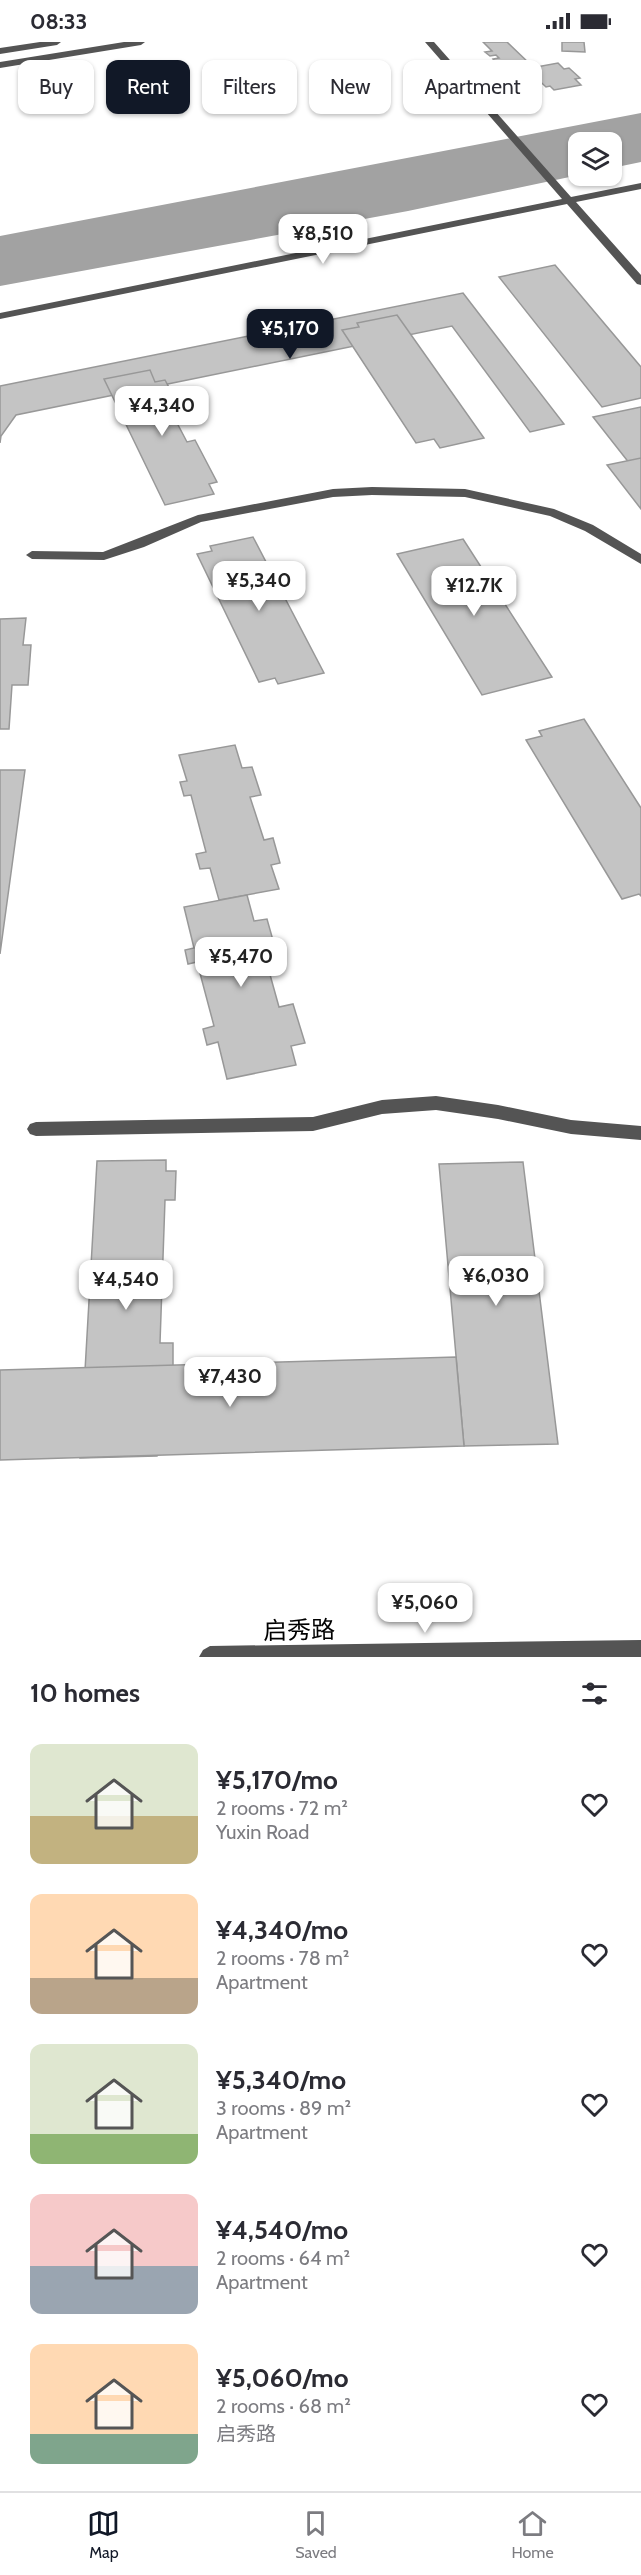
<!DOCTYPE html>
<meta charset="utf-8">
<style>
body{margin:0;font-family:Cabin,"Noto Sans SC",sans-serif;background:#f7f7f7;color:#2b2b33;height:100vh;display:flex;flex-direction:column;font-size:22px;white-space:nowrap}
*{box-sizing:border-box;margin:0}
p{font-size:20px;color:#7c7c81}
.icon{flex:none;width:33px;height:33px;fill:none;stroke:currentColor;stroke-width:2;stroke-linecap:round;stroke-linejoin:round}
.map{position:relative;height:1615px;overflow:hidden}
.sheet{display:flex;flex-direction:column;background:#fff;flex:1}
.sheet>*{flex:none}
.top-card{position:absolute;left:18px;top:18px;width:606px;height:54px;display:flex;gap:12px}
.controls{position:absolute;left:568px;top:90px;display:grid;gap:12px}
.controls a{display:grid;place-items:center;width:54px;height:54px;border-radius:12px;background:#fff;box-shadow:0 2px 4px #0004;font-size:30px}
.price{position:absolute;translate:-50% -51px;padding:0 14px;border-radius:12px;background:#fff;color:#222;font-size:20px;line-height:39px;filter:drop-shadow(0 2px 3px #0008)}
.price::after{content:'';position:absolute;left:50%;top:36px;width:18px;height:14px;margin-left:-9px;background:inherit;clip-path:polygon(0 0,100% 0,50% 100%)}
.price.selected{background:#111827;color:#fff}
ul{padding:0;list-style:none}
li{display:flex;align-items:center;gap:18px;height:150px;padding:0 30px}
li span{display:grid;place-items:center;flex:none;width:168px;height:120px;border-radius:12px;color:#555}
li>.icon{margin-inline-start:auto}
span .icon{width:72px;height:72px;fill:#fffc;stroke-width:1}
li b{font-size:26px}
h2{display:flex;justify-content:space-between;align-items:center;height:72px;padding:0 30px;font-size:26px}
.pill{padding:0 21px;border-radius:12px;background:#fff;box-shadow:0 2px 4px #0004;font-size:21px;line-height:54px}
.pill.selected{background:#111827;color:#fff}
.status{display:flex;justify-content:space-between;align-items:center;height:42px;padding:0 30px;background:#fff;direction:ltr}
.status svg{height:16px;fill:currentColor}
.dock{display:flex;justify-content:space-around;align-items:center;height:84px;border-top:2px solid #e1e1e2;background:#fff;font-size:16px;color:#7c7c81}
.dock a{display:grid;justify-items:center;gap:3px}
.dock .selected{color:#111827}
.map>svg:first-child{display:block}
</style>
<div class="status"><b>08:33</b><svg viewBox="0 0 49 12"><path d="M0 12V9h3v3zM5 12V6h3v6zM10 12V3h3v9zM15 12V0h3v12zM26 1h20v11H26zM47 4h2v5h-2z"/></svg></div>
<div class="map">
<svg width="641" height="1615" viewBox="0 0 641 1615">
<rect width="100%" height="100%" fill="#fff"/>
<polygon fill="#a2a2a2" points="641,71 641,120 612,126 612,100 579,100 579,133 408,169 0,244 0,194"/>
<g fill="#c4c4c4" stroke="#989898" stroke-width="1.5">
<polygon points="483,0 507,0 531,23 510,27 503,21 497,22 493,17 499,16 496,13 490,14 485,10 492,9"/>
<polygon points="562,0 584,0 585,10 562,9"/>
<polygon points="558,21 564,27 569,26 580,36 575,37 581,43 554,48 550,44 546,45 531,31 535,30 531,26"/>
<polygon points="555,223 641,325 641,356 602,365 499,235"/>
<polygon points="463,251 564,382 530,390 452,284 16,373 1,394 0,401 0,344"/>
<polygon points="397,273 484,396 440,406 434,397 416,401 342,288 359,285 357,281"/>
<polygon points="150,328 155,340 165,338 186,377 176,379 187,400 195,398 217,440 209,442 214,452 165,463 104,337"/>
<polygon points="641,365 641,436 593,375"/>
<polygon points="641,416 641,467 607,423"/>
<polygon points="253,495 324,631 278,642 275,636 259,640 197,512 212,509 210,504"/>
<polygon points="463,497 552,635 482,653 397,512"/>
<polygon points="26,576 23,603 31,603 28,643 12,643 9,687 0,687 0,577"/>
<polygon points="584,677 641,766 641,854 639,852 622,857 526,698 542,694 539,689"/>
<polygon points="235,703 242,726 252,725 261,753 250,755 264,798 273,796 280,821 271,823 279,847 219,858 210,826 200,827 196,812 206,810 191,753 184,754 180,740 187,739 179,713"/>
<polygon points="0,728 25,728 0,912"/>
<polygon points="247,853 254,879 267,877 276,909 264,911 279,965 293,962 305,1001 291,1004 296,1023 227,1037 218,1000 207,1003 203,987 214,984 197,920 188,922 185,908 194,906 184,865"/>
<polygon points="166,1118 166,1129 176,1129 175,1158 165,1158 160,1301 173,1301 173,1340 160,1340 157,1414 80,1416 97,1119"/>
<polygon points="523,1120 558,1402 464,1404 439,1122"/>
<polygon points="456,1315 464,1404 0,1418 0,1328"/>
</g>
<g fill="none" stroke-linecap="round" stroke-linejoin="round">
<g fill="#545454" fill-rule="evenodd">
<polygon points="40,0 61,0 57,3 0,12 0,6"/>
<polygon points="124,0 145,0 141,3 0,26 0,20"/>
<polygon points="425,0 434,0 571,155 641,141 641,147 576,160 641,233 641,243 637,242 567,162 0,277 0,271 562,157"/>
<polygon points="372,445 465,447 554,467 593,483 641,512 641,522 585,489 550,474 465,455 372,453 333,455 201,480 144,505 104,518 32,517 26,513 32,509 103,510 198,473 333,447"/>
<polygon points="436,1054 498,1063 571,1078 641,1084 641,1098 571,1092 498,1077 436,1068 382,1072 313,1089 36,1094 30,1092 27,1087 30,1082 36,1080 313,1075 382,1058"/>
<polygon points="641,1598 641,1615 199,1615 203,1608 210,1604"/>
</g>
</g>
<g text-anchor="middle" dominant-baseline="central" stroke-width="4.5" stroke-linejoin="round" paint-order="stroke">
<g font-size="24" fill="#000" stroke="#fff">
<text transform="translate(299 1588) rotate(-1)">启秀路</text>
</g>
</g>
</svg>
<div class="controls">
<a><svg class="icon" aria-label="layers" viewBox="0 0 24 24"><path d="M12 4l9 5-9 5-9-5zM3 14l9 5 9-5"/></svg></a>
</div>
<b class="price" style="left:323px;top:223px">¥8,510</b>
<b class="price selected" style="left:290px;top:318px">¥5,170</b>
<b class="price" style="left:162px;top:395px">¥4,340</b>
<b class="price" style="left:259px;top:570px">¥5,340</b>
<b class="price" style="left:474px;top:575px">¥12.7K</b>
<b class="price" style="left:241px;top:946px">¥5,470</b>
<b class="price" style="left:496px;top:1265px">¥6,030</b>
<b class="price" style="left:126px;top:1269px">¥4,540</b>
<b class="price" style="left:230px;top:1366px">¥7,430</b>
<b class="price" style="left:425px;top:1592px">¥5,060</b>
<div class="top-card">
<a class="pill">Buy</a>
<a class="pill selected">Rent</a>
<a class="pill">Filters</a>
<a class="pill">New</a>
<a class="pill">Apartment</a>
</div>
</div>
<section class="sheet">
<h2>10 homes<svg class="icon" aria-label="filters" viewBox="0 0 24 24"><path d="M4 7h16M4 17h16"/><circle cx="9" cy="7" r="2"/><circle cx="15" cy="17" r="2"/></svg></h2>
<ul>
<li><span style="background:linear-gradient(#dfe7d0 60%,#c2b280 0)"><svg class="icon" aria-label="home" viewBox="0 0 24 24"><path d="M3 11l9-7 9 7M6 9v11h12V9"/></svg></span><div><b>¥5,170/mo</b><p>2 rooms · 72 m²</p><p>Yuxin Road</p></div><svg class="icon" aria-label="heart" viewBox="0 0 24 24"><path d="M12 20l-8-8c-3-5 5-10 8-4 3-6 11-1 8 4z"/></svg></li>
<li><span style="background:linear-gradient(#ffd9b3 70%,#b9a48a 0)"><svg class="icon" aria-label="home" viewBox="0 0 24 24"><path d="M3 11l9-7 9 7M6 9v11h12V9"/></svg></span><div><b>¥4,340/mo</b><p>2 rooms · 78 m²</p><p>Apartment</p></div><svg class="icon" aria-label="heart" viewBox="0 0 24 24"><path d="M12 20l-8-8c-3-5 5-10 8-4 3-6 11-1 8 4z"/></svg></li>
<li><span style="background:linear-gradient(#dfe7d0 75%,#8fb573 0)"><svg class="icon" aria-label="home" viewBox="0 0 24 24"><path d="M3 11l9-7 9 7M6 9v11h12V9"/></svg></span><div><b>¥5,340/mo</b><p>3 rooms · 89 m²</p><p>Apartment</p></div><svg class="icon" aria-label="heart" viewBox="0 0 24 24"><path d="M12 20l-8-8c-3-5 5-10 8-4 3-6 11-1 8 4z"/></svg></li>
<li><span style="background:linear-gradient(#f6c9c9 60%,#9aa5b1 0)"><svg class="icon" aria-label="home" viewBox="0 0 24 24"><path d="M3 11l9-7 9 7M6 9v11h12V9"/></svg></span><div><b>¥4,540/mo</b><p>2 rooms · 64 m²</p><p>Apartment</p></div><svg class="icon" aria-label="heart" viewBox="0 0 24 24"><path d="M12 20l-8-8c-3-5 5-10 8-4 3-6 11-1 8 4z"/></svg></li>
<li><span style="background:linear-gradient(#ffd9b3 75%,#7fa58c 0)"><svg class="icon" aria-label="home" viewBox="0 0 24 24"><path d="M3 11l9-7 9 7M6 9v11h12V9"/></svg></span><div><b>¥5,060/mo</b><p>2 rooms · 68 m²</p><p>启秀路</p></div><svg class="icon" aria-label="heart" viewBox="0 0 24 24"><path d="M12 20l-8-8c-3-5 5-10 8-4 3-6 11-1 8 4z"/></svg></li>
</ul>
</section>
<nav class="dock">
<a class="selected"><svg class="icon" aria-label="map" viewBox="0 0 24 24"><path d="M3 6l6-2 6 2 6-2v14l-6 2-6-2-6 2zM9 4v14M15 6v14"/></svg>Map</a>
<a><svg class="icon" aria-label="saved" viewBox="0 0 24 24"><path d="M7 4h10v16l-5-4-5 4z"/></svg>Saved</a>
<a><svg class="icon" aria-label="home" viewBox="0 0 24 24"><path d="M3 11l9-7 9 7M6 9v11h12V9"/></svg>Home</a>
</nav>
